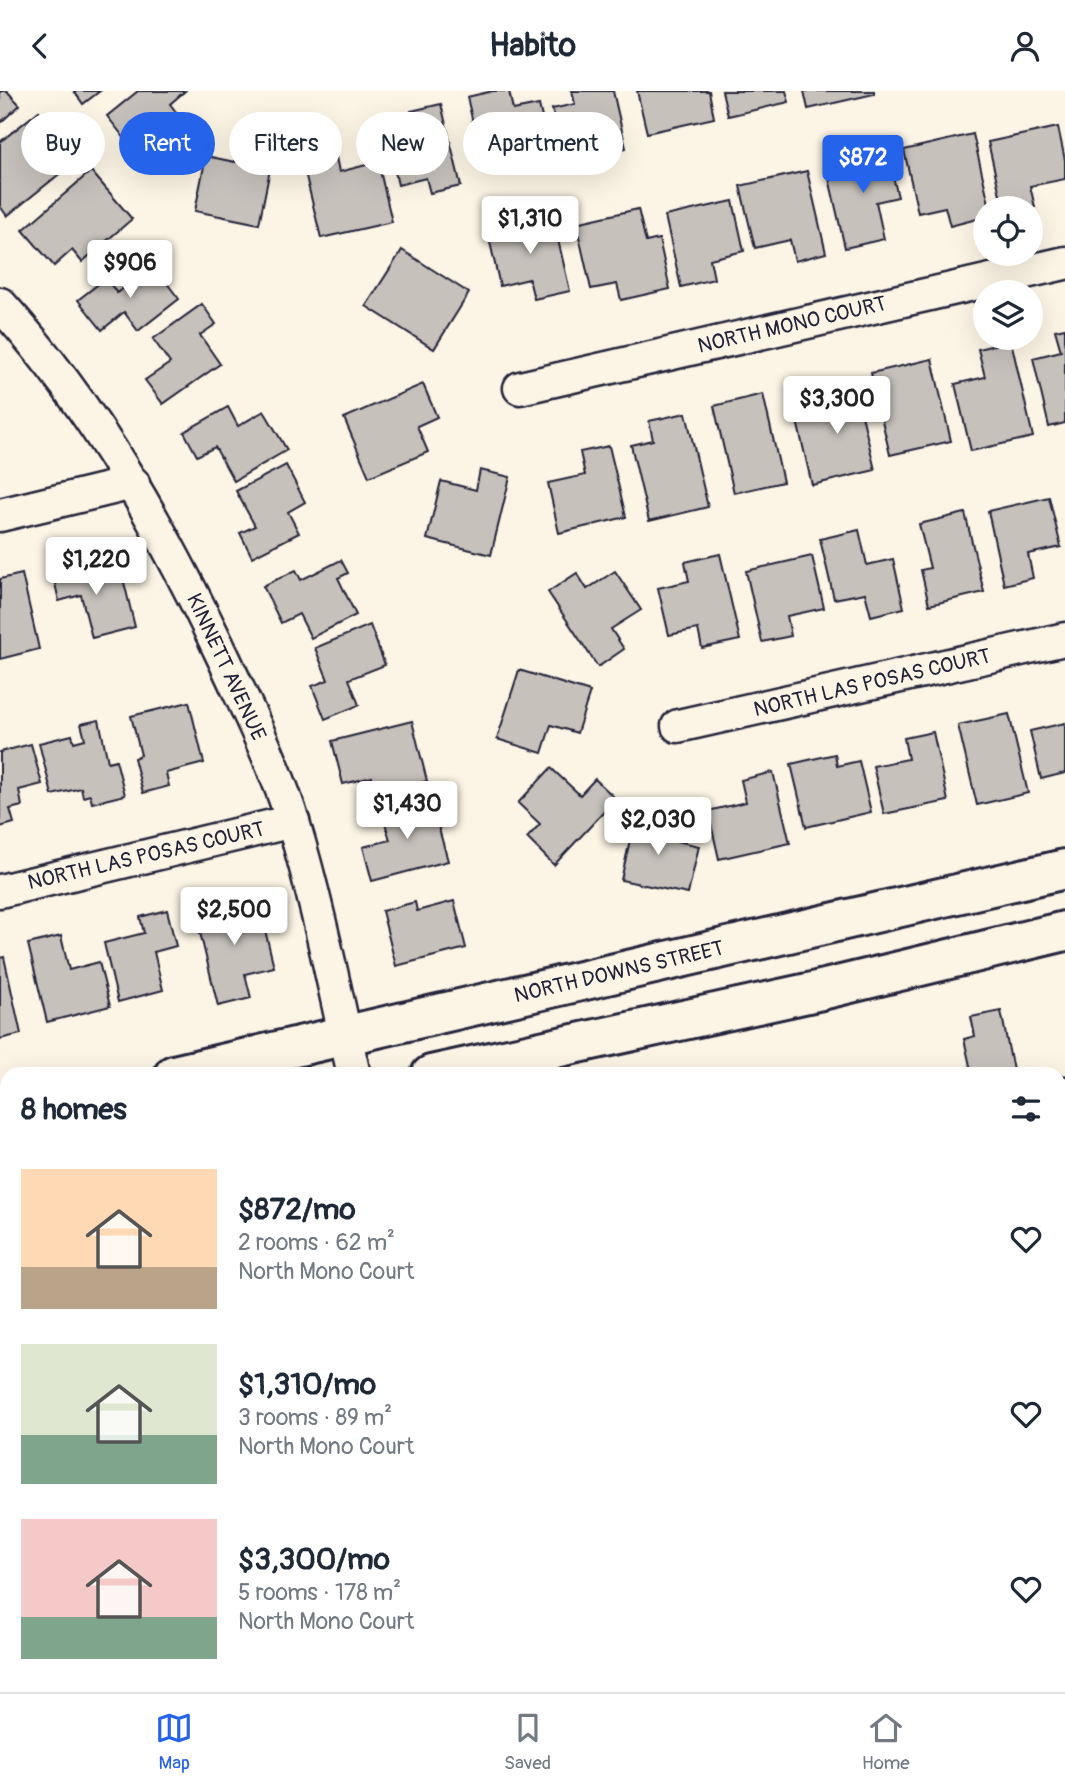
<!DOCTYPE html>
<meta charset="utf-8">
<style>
body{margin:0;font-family:Pangolin,sans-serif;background:#f2f2f3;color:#1f2937;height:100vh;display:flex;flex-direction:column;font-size:26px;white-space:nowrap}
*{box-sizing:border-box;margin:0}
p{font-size:23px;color:#747a83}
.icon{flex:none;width:38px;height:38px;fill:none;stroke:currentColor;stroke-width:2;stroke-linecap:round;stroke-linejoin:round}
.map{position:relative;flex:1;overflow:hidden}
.side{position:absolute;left:0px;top:976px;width:1066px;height:625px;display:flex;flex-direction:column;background:#fff;border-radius:21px 21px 0 0;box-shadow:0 7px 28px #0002}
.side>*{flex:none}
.guide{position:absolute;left:21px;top:21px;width:700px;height:63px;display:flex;gap:14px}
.fabs{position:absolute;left:973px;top:105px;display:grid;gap:14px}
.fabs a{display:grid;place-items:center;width:70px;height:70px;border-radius:50%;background:#fff;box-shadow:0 7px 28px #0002;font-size:35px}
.price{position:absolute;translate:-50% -60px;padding:0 16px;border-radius:7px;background:#fff;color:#222;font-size:23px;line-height:46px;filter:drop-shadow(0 2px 4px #0008)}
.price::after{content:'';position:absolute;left:50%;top:42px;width:21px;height:16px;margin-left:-10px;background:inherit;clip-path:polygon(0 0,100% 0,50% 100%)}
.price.on{background:#2563eb;color:#fff}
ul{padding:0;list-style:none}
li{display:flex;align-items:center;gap:21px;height:175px;padding:0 21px}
li span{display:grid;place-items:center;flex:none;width:196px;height:140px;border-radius:0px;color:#555}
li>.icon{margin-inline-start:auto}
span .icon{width:84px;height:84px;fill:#fffc;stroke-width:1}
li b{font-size:30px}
h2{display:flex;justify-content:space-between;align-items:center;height:84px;padding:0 21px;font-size:30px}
.tag{padding:0 24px;border-radius:32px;background:#fff;box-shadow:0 7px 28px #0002;font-size:24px;line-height:63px}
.tag.on{background:#2563eb;color:#fff}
header{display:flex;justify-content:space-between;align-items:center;height:91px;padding:0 21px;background:#fff;font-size:32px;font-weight:700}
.tabs{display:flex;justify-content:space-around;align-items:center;height:98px;border-top:2px solid #e0e1e3;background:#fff;font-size:19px;color:#747a83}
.tabs a{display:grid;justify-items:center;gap:4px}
.tabs .on{color:#2563eb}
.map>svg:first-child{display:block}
</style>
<header><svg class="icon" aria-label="back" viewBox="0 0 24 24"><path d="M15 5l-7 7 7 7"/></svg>Habito<svg class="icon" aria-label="person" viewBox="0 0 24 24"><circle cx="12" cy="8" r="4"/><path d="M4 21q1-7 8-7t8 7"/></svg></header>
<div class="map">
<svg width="1065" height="1601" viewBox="0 0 1065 1601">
<rect width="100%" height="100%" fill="#fcf5e5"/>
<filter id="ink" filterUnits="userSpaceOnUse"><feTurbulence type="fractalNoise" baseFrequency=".0143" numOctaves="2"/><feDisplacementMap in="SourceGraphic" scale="14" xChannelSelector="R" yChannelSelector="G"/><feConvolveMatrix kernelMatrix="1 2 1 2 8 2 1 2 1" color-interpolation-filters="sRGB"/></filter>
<g filter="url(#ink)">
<g fill="#c6c1bb" stroke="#22223b" stroke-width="2">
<polygon points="0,0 7,0 20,14 0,32"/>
<polygon points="74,0 100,0 83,13"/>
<polygon points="138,0 185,0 170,13 193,43 149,78 107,25"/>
<polygon points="493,0 509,0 513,19 539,14 550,60 483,75 467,6"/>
<polygon points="572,0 613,0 626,57 564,71 552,18 575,13"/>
<polygon points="637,0 709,0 714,27 647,42"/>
<polygon points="722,0 786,0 789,11 728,25"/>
<polygon points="804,0 874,0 874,3 808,18"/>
<polygon points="441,13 461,95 430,102 426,87 398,94 389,56 418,49 411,20"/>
<polygon points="39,20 78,68 7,125 0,115 0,51"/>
<polygon points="1058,36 1065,69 1065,88 1030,95 1035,116 1003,117 988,51"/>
<polygon points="241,42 276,49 259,133 195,120 206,65 235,71"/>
<polygon points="973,43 990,117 985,117 985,126 950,135 945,116 918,122 904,59"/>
<polygon points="885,52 898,106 876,111 884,148 845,157 828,83 855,77 851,60"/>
<polygon points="335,61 339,81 378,71 392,131 321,147 302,69"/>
<polygon points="91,80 132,128 82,171 72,159 54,175 23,139"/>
<polygon points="807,80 826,162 795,170 790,149 755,157 740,95"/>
<polygon points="733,110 744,160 710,168 714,188 681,196 665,125"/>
<polygon points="638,118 646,151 659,148 670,198 621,209 617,193 591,198 576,132"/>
<polygon points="552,123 570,200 534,208 529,188 500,195 487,138"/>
<polygon points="402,159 469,202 434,258 366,215"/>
<polygon points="153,174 179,208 138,240 124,221 102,239 78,209 106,187 117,202"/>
<polygon points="202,213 216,233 200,244 220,273 163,313 145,289 170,272 153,248"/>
<polygon points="1065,237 1065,332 1049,336 1033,267 1061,260 1055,239"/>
<polygon points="1011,250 1033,346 971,360 955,293 985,286 978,258"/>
<polygon points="932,268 951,350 890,364 871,282"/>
<polygon points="853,286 875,379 812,394 797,330 826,323 819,294"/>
<polygon points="423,293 437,326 417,335 428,361 369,386 344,327"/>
<polygon points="763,303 783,391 734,402 714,315"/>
<polygon points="228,316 238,335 264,320 287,359 234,390 215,356 197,365 184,341"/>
<polygon points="686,322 708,416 649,430 631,354 653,349 649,330"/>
<polygon points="609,355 626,426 559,442 548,392 585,384 580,361"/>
<polygon points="286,374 305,411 288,421 299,442 252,466 240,442 255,435 236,400"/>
<polygon points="480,379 510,386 491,464 427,448 441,390 476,399"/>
<polygon points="1049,406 1061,456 1028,463 1033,487 1004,494 988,420"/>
<polygon points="965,422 984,501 929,514 921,479 930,477 919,433"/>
<polygon points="859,439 867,474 893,468 904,517 871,525 865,502 834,508 820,448"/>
<polygon points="720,463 740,549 702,557 698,538 669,544 658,497 689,490 685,471"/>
<polygon points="812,465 824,517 787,525 791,545 762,551 746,480"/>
<polygon points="82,467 87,488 121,479 135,536 92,547 81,504 59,510 51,475"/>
<polygon points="341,469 348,482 338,487 356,524 311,547 299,523 281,532 263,495 296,479 301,489"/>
<polygon points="615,480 641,519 611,538 624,558 598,576 548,501 577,482 587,498"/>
<polygon points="22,483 39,558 0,568 0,488"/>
<polygon points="370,534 385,574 349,588 359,614 325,628 312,595 328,589 315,557"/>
<polygon points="519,579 590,601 577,642 551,634 542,662 497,648"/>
<polygon points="189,611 204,672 166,682 169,695 143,702 134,667 141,664 131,625"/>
<polygon points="1009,623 1028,702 977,714 958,634"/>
<polygon points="99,629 108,671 116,669 125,704 92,712 90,704 83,706 81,697 52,704 39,652 72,644 74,651 85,648 81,633"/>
<polygon points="412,630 427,690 376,703 372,686 343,693 332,650"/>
<polygon points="1065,632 1065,682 1041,688 1030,640"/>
<polygon points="933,641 948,710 884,723 873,675 908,668 904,647"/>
<polygon points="31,653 42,693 19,699 22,715 10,718 14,732 0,736 0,661"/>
<polygon points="835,663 837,675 859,670 871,721 806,736 791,673"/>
<polygon points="551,677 580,704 595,688 616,708 554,774 527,747 540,733 518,712"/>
<polygon points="773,681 790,752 719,768 708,720 746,711 741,689"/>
<polygon points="430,706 448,770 372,790 363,756 390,749 381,718"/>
<polygon points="636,722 668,729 664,747 699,755 688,803 621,789"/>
<polygon points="257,806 274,876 245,883 251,907 218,915 195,821"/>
<polygon points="454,810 466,857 396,875 382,820 415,811 417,820"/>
<polygon points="167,819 176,855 154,861 163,899 118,911 104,852 144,842 140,826"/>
<polygon points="61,845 69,879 99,871 110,915 47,931 28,853"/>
<polygon points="4,866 21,943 0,948 0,867"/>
<polygon points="1001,920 1014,984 972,984 964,948 975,945 971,926"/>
<polygon points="1065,1134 1065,1204 1059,1175 1059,1136"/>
<polygon points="7,1155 7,1249 0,1251 0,1157"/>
<polygon points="1065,1381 1065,1464 1059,1465 1059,1383"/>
<polygon points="0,1453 7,1483 0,1486"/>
<polygon points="7,1518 7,1594 29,1594 0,1601 0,1519"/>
<polygon points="1065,1523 1065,1601 1029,1601 1027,1594 1059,1594 1059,1525"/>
<polygon points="46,1594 117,1594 119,1601 47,1601"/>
<polygon points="125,1594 155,1594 156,1598 127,1601"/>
<polygon points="828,1594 882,1594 883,1601 829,1601"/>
<polygon points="893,1594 950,1594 951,1601 894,1601"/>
<polygon points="960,1594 1006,1594 1008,1601 962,1601"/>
</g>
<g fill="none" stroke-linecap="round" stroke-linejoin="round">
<defs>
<g id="street">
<path d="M0,213C96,318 165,443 225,570C249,622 276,676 293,731C318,814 335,900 354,984"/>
<polyline points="520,297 1065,172"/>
<polyline points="0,424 133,392"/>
<polyline points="678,635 1065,548"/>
<polyline points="0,800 293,730"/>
<polyline points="1059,1004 1065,1002"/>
<polyline points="1059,1245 1065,1244"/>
<polyline points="0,1322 7,1320"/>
<polyline points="1059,1491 1065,1489"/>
<polyline points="798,1594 799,1601"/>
<polyline points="440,1601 473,1594"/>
</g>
<g id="secondary">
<polyline points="174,984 1065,778"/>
<polyline points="431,984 817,900 1065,840"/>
<polyline points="0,1025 7,1023"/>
<polyline points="0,1087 7,1085"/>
</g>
</defs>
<use href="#street" stroke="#22223b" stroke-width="37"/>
<use href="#secondary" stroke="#22223b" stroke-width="44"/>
<use href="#street" stroke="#fcf5e5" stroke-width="32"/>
<use href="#secondary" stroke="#fcf5e5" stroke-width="38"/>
</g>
</g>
<g text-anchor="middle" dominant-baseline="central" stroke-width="5" stroke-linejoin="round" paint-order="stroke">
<g font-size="21" fill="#22223b" stroke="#fcf5e5">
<text transform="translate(792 234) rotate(-13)">NORTH MONO COURT</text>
<text transform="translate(226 576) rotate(65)">KINNETT AVENUE</text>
<text transform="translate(872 592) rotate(-13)">NORTH LAS POSAS COURT</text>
<text transform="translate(146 765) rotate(-13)">NORTH LAS POSAS COURT</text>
<text transform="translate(619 881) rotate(-13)">NORTH DOWNS STREET</text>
</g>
</g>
</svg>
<div class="fabs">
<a><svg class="icon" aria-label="locate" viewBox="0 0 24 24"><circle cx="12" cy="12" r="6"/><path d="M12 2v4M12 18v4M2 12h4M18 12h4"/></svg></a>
<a><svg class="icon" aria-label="layers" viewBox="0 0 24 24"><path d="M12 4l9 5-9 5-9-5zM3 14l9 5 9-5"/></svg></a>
</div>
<b class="price on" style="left:863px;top:104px">$872</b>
<b class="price" style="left:530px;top:165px">$1,310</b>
<b class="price" style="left:130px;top:209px">$906</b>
<b class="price" style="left:837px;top:345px">$3,300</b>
<b class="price" style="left:96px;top:506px">$1,220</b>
<b class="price" style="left:407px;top:750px">$1,430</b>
<b class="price" style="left:658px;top:766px">$2,030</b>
<b class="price" style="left:234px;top:856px">$2,500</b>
<div class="guide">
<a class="tag">Buy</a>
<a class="tag on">Rent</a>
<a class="tag">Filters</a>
<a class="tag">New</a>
<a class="tag">Apartment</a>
</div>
<section class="side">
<h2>8 homes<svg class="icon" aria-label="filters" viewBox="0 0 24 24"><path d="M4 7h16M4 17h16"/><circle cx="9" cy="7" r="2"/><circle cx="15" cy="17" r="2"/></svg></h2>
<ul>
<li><span style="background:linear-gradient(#ffd9b3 70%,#b9a48a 0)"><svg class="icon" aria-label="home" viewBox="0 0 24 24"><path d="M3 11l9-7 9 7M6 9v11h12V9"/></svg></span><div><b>$872/mo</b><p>2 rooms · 62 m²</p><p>North Mono Court</p></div><svg class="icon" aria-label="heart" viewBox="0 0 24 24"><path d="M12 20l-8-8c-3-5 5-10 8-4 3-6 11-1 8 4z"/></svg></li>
<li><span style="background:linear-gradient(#dfe7d0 65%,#7fa58c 0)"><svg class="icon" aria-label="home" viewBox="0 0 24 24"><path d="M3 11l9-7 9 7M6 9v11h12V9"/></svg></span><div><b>$1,310/mo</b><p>3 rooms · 89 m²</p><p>North Mono Court</p></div><svg class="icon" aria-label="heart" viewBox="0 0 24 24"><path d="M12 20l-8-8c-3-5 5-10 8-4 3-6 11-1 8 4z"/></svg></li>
<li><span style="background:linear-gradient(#f6c9c9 70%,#7fa58c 0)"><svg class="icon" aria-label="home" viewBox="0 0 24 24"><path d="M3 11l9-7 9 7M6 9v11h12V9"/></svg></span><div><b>$3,300/mo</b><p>5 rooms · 178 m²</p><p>North Mono Court</p></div><svg class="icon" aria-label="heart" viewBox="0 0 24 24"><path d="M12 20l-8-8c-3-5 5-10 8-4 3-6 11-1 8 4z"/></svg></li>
</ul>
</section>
</div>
<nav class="tabs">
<a class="on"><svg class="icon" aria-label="map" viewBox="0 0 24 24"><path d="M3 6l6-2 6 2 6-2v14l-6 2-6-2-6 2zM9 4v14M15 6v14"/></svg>Map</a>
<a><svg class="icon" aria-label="saved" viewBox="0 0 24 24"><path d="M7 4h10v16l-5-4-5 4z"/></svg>Saved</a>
<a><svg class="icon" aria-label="home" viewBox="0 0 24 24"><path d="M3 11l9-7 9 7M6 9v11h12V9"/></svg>Home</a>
</nav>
